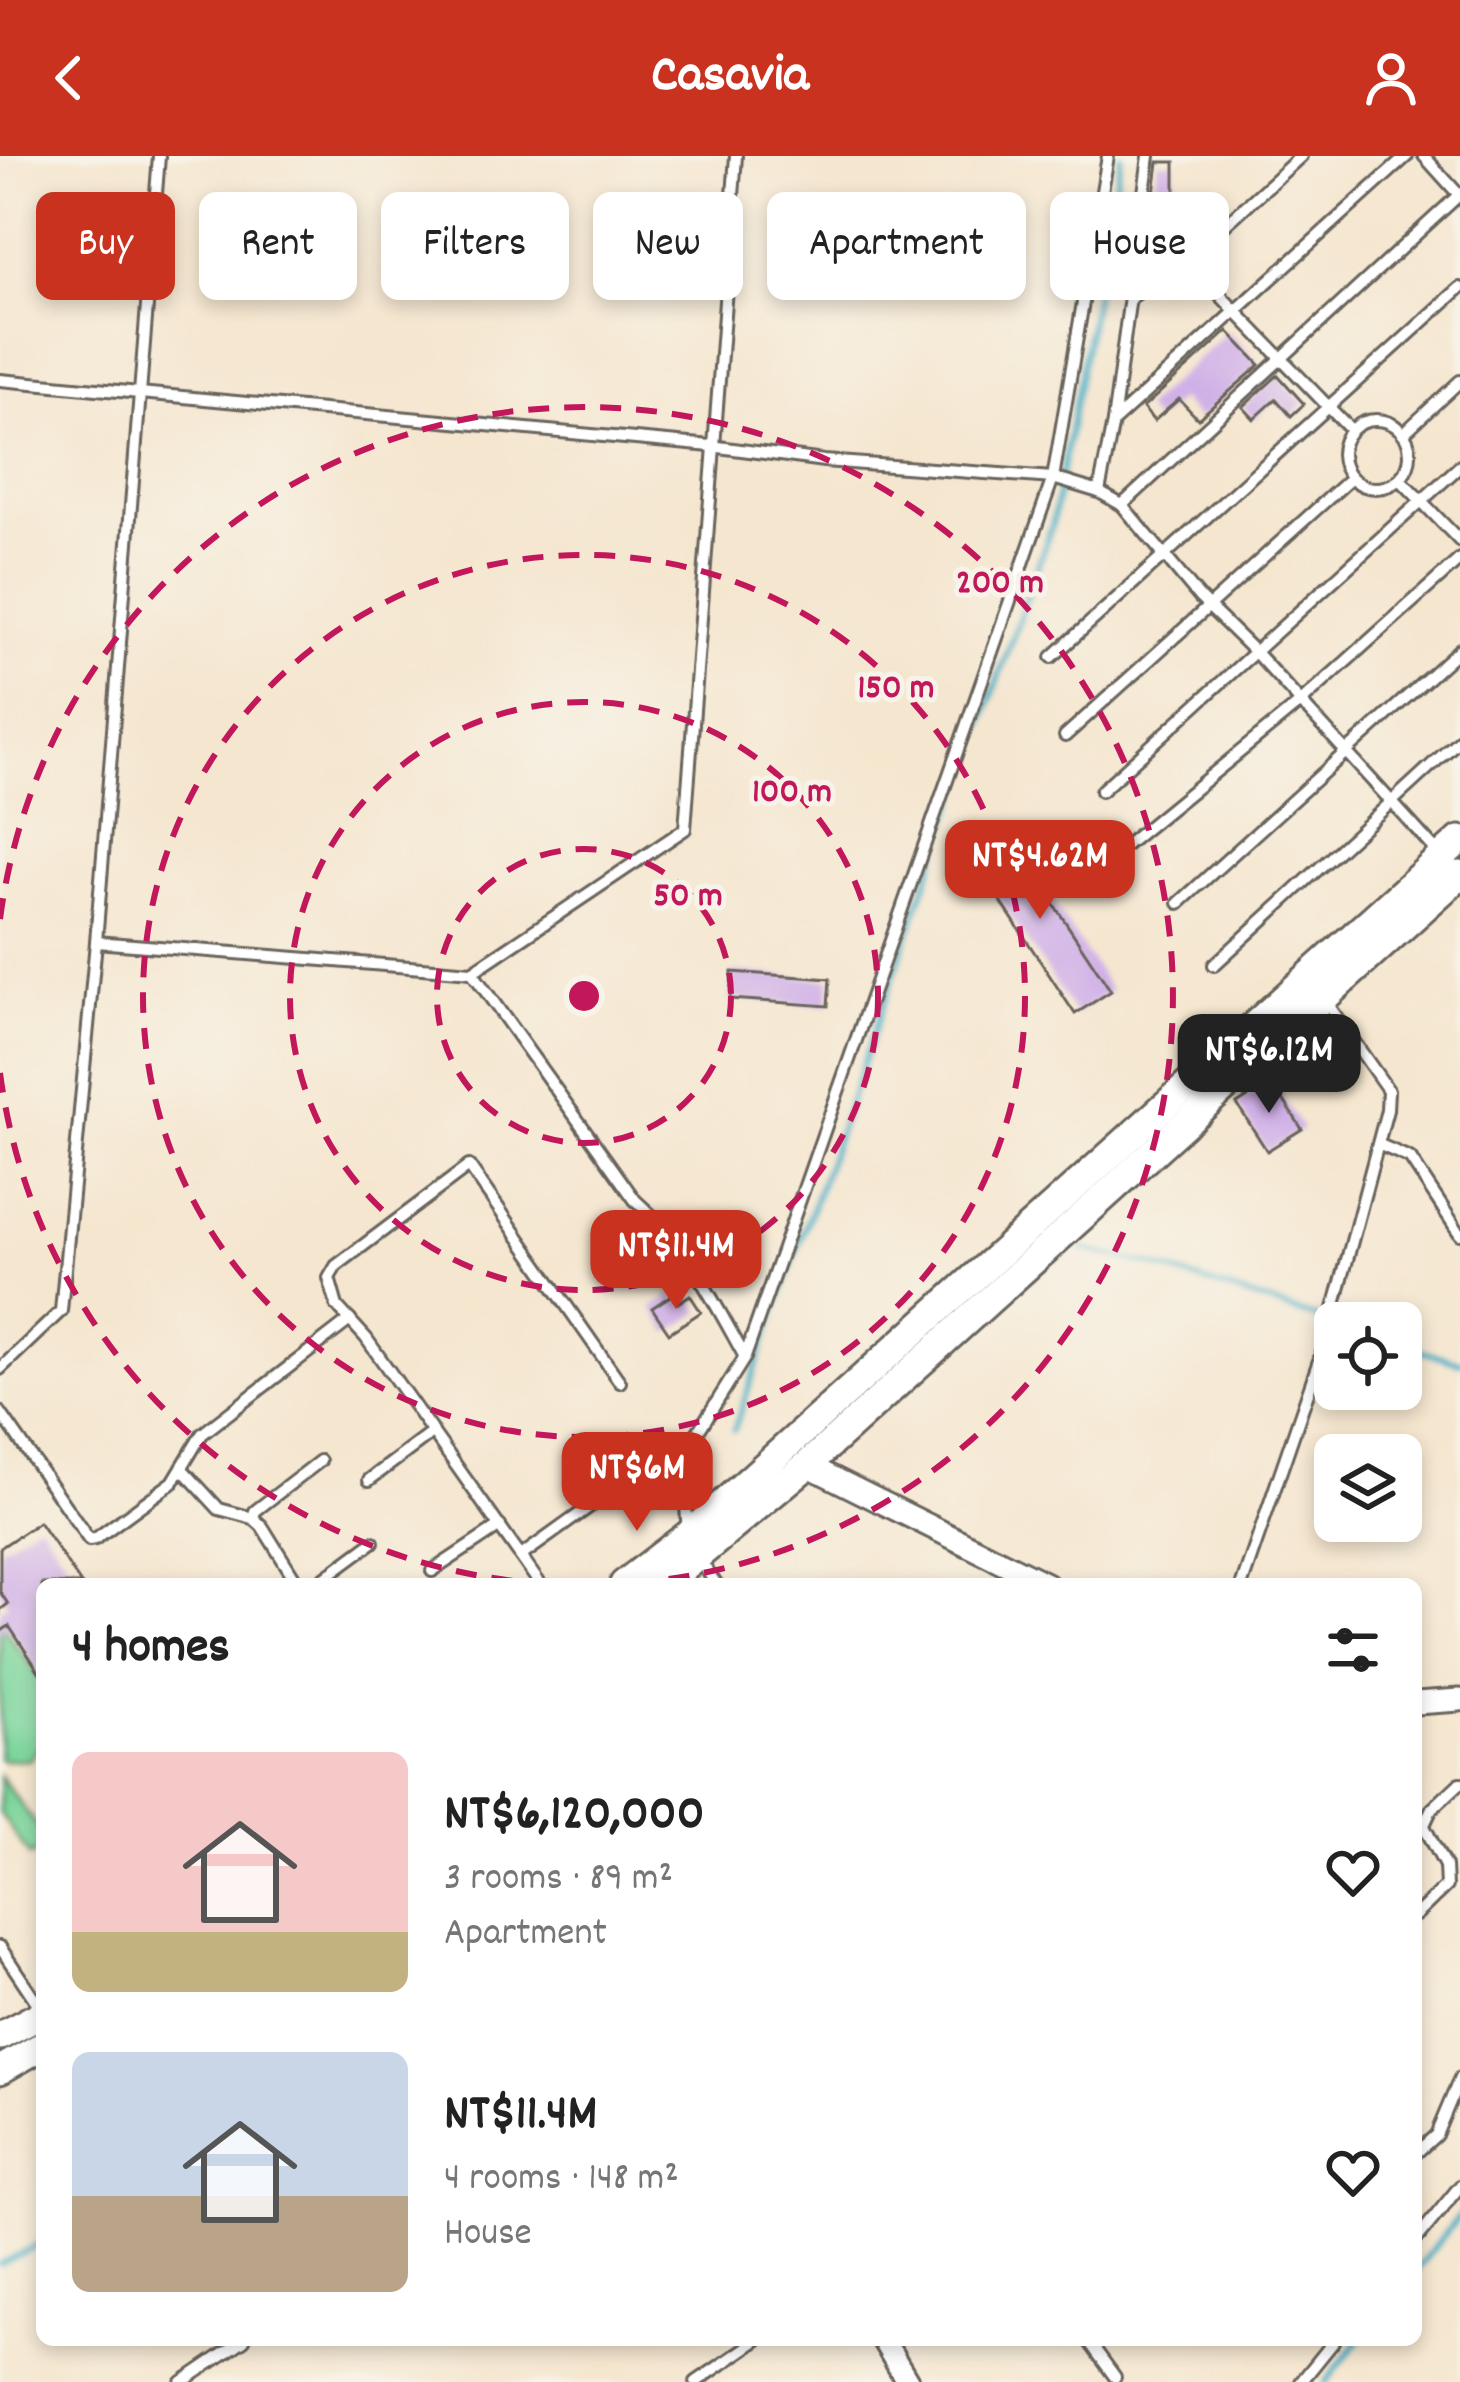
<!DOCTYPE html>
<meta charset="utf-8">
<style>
body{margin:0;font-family:Dekko,sans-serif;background:#f2f2f2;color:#222;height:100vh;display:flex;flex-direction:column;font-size:45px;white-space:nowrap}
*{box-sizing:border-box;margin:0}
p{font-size:39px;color:#767676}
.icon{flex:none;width:66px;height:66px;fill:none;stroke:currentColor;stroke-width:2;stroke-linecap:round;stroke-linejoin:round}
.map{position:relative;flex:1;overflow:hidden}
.panel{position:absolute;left:36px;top:1422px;width:1386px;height:768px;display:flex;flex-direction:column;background:#fff;border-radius:18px;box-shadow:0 6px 18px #0003}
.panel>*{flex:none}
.guide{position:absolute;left:36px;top:36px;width:1389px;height:108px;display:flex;gap:24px}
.controls{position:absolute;left:1314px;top:1146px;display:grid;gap:24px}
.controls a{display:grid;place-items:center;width:108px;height:108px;border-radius:18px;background:#fff;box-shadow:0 6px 18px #0003;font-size:60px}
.price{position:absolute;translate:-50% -102px;padding:0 27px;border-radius:24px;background:#c8321e;color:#fff;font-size:39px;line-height:78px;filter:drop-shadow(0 3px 6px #0008)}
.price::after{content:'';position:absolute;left:50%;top:72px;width:36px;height:27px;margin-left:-18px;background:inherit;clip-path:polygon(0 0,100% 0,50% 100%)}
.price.on{background:#222;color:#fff}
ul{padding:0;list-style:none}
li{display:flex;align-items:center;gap:36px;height:300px;padding:0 36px}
li span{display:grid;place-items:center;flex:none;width:336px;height:240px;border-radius:18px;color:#555}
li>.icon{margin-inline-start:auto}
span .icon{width:144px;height:144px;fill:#fffc;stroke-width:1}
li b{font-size:51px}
h2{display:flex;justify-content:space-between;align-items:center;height:144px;padding:0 36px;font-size:51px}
.chip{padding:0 42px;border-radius:18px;background:#fff;box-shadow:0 6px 18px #0003;font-size:42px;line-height:108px}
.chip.on{background:#c8321e;color:#fff}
header{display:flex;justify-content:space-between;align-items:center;height:156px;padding:0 36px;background:#c8321e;color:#fff;font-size:54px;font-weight:700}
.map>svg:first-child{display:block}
</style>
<header><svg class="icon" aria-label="back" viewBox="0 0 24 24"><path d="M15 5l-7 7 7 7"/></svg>Casavia<svg class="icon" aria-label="person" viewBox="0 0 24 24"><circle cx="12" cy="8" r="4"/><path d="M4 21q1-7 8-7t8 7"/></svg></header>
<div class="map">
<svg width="1460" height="2226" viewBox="0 0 1460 2226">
<rect width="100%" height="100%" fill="#f7f3e8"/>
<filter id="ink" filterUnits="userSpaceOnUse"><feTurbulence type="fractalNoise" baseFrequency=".00833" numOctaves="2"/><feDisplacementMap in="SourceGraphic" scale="24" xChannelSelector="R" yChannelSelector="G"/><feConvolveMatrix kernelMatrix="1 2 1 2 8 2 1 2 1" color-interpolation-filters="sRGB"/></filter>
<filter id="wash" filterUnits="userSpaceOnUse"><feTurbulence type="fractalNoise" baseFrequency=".004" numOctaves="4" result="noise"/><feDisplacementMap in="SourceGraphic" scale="48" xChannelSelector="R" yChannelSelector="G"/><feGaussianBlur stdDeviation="2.7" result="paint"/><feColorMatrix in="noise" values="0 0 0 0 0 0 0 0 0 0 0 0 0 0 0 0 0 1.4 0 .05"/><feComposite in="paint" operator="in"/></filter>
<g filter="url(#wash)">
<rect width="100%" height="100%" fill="#f5e6cf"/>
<g fill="#7bd59b" stroke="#4c785c" stroke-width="3">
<polygon points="0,1466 42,1526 42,1589 29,1604 0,1604"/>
<polygon points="0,1620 42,1677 42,1696 29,1700 0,1657"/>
</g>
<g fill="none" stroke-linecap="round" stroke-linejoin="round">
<g stroke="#48b1c7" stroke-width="6">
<polyline points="1083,1093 1151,1109 1332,1167"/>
<polyline points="1401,1189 1460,1206"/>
<polyline points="734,1274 1052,369 1121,0"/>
<polyline points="0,2108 42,2087"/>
<polyline points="1416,2114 1460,2059"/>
<polyline points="1326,2226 1359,2184"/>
</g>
</g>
<g id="blocks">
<g fill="#d0b0e7">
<polygon points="1158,6 1175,6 1175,62 1151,61"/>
<polygon points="1228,175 1260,209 1198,263 1179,243 1154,265 1143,252"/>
<polygon points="1278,219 1304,248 1291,260 1276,243 1254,263 1243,251"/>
<polygon points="1004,673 1111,835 1075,858 969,697"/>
<polygon points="732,816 830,823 828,850 730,843"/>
<polygon points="1272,926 1302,973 1267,995 1237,948"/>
<polygon points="673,1138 678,1147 690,1139 701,1156 669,1177 652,1152"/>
<polygon points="39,1366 81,1428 42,1428 42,1520 9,1470 0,1476 0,1454 8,1448 0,1436 0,1392"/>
</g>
</g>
</g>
<g filter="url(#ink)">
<use href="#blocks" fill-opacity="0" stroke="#68635b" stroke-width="3"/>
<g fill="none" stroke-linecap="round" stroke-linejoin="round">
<defs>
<g id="lane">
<polyline points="1424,0 1460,40"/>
<polyline points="1185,103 1351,274"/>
<polyline points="1132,141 1191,100 1301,0"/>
<polyline points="0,224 711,290 824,305 1053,322 1099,336 1122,349 1200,442 1255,496 1440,699"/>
<circle cx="1376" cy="298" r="34"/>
<polyline points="1113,266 1407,0"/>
<polyline points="1404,277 1460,225"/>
<polyline points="1400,323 1460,385"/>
<polyline points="1099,336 1113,266 1149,0"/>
<polyline points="1122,349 1460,38"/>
<polyline points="1052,501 1460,132"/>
<polyline points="1065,580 1351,322"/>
<polyline points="1101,635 1460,310"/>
<polyline points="1126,689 1301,546 1460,403"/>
<polyline points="1179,747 1460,493"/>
<polyline points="96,786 472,816 685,673 736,0"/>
<polyline points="1214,809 1460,583"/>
<path d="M472,816L635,1044C685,1087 713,1144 745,1201"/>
<polyline points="1380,989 1410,1002 1460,1078"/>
<polyline points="0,1213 61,1155 96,786 159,0"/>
<polyline points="0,1256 89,1384 95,1383 173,1326 202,1278 350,1164"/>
<polyline points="183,1314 219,1353 253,1362 262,1370 298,1428"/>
<polyline points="369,1324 433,1276"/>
<polyline points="253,1362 255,1355 320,1305"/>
<polyline points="688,1376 682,1301 745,1201 1053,322 1108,0"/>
<polyline points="521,1400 592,1349"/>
<polyline points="698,1401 716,1428"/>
<polyline points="432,1415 500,1370"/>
<polyline points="316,1428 373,1386"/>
<polyline points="540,1428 366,1182 337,1150 329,1122 336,1110 469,1010 620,1226"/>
<polyline points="1242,1428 1324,1190 1387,954 1388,934 1324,843"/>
<polyline points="1416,1655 1445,1710 1446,1730 1416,1759"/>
<polyline points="1424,1669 1431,1654 1460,1627"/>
<polyline points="0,1791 42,1854"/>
<polyline points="1416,1997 1436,1979 1460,1922"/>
<polyline points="1416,2084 1460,2030"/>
<polyline points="1088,2184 1115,2221"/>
<polyline points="182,2226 244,2184"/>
<polyline points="696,2226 757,2184"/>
<polyline points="1301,2226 1335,2184"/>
</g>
<g id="street">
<polyline points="807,1309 1046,1428"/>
<polyline points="1416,1547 1460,1544"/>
<polyline points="883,2184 908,2226"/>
</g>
<g id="secondary">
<polyline points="624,1428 688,1379 1460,684"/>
<polyline points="664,1428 807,1309 1460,719"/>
<polyline points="0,1880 42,1858"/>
<polyline points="0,1914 42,1890"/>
</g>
</defs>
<use href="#lane" stroke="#68635b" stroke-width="16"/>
<use href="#street" stroke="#68635b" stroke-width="27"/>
<use href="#secondary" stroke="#68635b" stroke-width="33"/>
<use href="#lane" stroke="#fff" stroke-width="10"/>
<use href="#street" stroke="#fff" stroke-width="21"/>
<use href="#secondary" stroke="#fff" stroke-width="27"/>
</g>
</g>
<g fill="none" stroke="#c2185b" stroke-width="6" stroke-dasharray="21 15">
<circle cx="584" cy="840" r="147"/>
<circle cx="584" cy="840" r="294"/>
<circle cx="584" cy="840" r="441"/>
<path d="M548 1428A589 589 0 0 1 0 917M0 763A589 589 0 1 1 620 1428"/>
</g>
<circle cx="584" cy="840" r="18" fill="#c2185b" stroke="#f7f3e8" stroke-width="6"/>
<g font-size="36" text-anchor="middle" font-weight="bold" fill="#c2185b" stroke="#f7f3e8" stroke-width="10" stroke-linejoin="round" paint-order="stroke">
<text x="1000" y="436">200 m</text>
<text x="896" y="541">150 m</text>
<text x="792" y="645">100 m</text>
<text x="688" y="749">50 m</text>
</g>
</svg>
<div class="controls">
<a><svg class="icon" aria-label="locate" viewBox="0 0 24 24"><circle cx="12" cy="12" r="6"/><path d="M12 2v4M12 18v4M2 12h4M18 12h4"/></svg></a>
<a><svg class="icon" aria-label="layers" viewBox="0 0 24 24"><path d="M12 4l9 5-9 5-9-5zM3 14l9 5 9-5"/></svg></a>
</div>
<b class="price" style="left:1040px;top:766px">NT$4.62M</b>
<b class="price on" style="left:1269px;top:960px">NT$6.12M</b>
<b class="price" style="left:676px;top:1156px">NT$11.4M</b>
<b class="price" style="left:637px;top:1378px">NT$6M</b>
<div class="guide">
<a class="chip on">Buy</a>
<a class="chip">Rent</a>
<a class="chip">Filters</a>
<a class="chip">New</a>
<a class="chip">Apartment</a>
<a class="chip">House</a>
</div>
<section class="panel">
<h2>4 homes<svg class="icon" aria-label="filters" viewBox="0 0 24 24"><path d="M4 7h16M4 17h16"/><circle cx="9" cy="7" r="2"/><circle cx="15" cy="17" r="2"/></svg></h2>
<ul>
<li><span style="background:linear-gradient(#f6c9c9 75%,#c2b280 0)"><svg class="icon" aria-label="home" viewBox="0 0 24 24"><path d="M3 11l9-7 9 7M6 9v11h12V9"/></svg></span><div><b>NT$6,120,000</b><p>3 rooms · 89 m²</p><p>Apartment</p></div><svg class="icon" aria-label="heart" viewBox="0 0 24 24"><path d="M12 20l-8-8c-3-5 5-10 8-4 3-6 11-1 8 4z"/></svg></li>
<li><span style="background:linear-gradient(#c9d6e8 60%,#b9a48a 0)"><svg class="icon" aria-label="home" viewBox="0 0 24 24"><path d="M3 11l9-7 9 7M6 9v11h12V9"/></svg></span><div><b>NT$11.4M</b><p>4 rooms · 148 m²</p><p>House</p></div><svg class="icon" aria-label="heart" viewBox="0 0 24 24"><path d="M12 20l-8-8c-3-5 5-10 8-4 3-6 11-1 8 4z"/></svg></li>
</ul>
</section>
</div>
